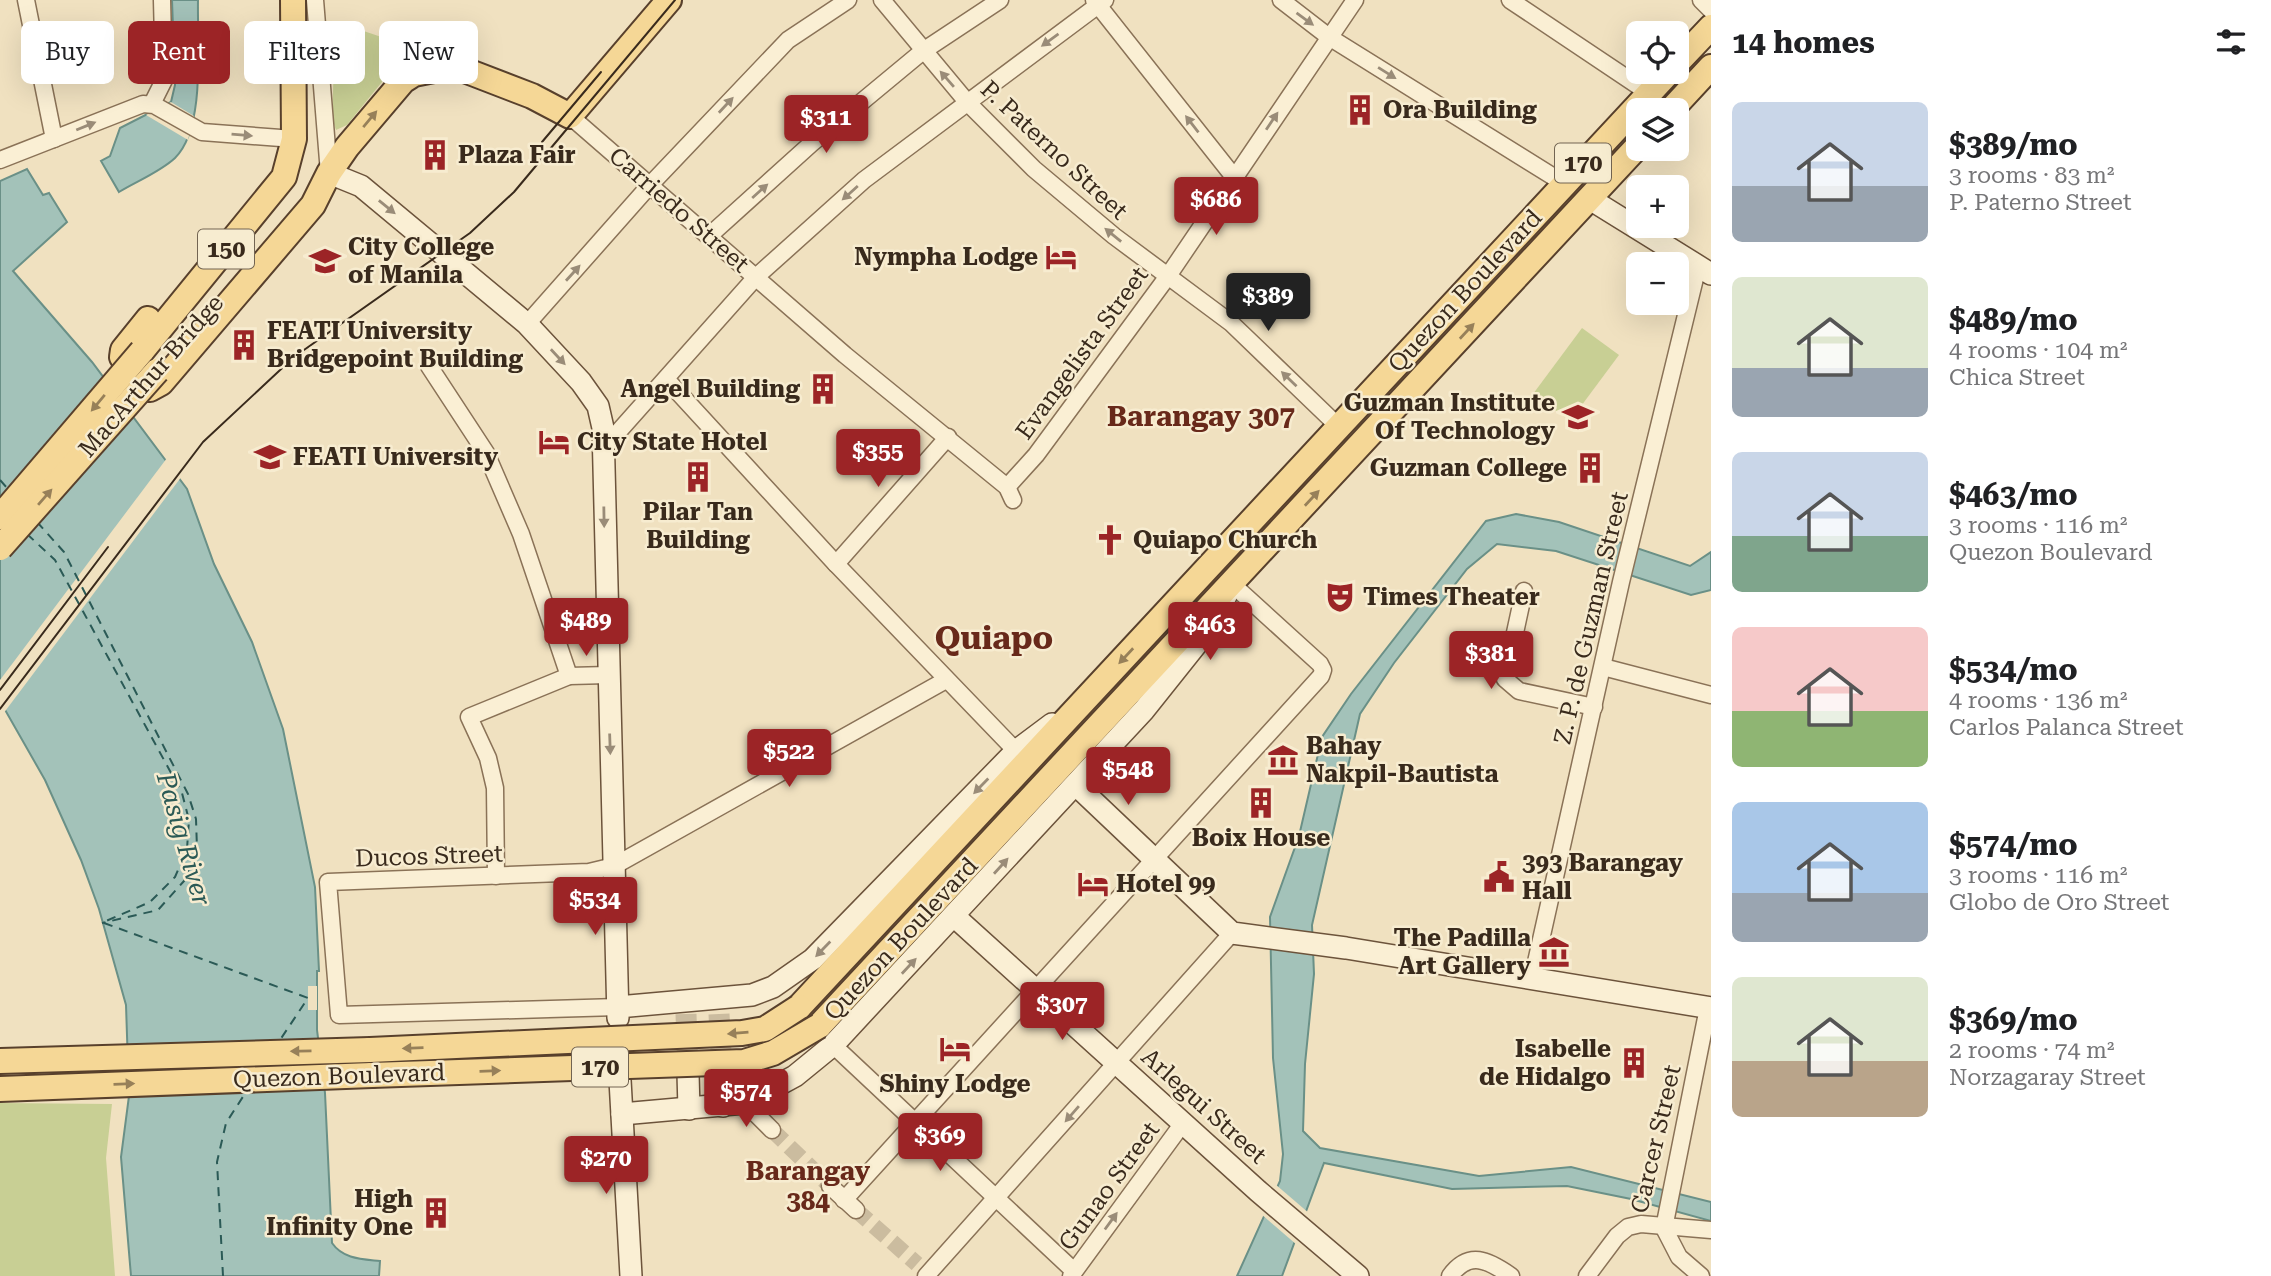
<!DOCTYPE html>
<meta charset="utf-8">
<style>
body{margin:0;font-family:"Roboto Serif",serif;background:#f6f6f6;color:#202124;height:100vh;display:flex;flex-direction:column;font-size:26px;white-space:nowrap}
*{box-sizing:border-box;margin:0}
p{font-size:23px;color:#757577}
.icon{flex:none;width:38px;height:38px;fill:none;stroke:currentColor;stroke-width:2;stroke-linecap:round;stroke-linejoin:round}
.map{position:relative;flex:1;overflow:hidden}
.side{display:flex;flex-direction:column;background:#fff;width:560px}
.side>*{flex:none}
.top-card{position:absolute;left:21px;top:21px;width:665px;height:63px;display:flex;gap:14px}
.tools{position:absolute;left:1626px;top:21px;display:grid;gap:14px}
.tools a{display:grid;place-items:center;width:63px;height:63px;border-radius:10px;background:#fff;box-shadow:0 7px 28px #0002;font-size:35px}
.price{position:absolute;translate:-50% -60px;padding:0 16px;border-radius:7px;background:#9c2426;color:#fff;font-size:23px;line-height:46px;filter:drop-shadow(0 2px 4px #0008)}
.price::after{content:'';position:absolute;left:50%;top:42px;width:21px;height:16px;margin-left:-10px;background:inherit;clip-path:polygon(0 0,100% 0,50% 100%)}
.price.selected{background:#222;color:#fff}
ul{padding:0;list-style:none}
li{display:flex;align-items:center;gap:21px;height:175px;padding:0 21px}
li span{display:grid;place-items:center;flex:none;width:196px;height:140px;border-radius:10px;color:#555}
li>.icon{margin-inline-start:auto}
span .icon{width:84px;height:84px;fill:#fffc;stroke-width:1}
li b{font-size:30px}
h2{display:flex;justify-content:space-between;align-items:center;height:84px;padding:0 21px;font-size:30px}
.tag{padding:0 24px;border-radius:10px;background:#fff;box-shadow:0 7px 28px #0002;font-size:24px;line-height:63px}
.tag.selected{background:#9c2426;color:#fff}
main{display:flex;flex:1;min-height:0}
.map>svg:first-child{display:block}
</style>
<main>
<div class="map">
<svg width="1711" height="1276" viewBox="0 0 1711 1276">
<rect width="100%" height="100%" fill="#f0e1c0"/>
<g fill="#c8cf94">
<polygon points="346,25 399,43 405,48 399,61 347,125 336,130 332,119 335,35 339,28"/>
<polygon points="1582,328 1619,355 1570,421 1533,394"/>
<polygon points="0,1103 112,1104 106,1158 115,1276 0,1276"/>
</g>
<g fill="#a3c2b9" stroke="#6a9087" stroke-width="2">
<path d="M172,0H198C197,42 206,128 175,158C160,172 137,181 119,192L101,161L110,156L120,128L171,102L175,85Z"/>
<path d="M27,169L43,195L49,193L67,222L13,271L92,362L187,489L214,564L252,642L283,729L315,887L319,971H317V1030L325,1093L332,1243C343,1259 362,1259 380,1261L379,1276H131L121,1157L129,1096L126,1005L99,909L81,860L45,780L0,701V181Z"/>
<polygon points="1516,514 1559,522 1690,566 1711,552 1711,590 1691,595 1556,551 1497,544 1467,569 1394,663 1360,714 1312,925 1314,974 1305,1064 1303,1131 1320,1148 1479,1176 1571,1167 1711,1202 1711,1221 1631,1199 1567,1186 1452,1189 1324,1163 1282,1276 1237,1276 1280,1181 1283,1154 1273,1058 1270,917 1299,836 1322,737 1351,694 1486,521"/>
</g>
<g fill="#f0e1c0">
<polygon points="171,102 194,116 188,140 146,115"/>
<polygon points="167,458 182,476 3,714 0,708 0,680"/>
<rect x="308" y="986" width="9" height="24"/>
<polygon points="1275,1184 1310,1214 1297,1245 1261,1214"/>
</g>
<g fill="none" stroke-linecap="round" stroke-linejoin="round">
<g stroke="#2b5a56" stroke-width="2" stroke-dasharray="9 7" stroke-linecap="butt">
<polyline points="0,480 8,489"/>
<polyline points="37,522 64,552 188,794 196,819 197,849 184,881 158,910 102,923"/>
<polyline points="27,534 55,560 182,793 189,820 187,849 175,877 150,902 106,921"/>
<polyline points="104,923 308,998 280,1040"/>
<polyline points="223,1276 217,1162 226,1123 246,1092"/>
</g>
<g stroke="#cbbc9f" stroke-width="16" stroke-dasharray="16 8" stroke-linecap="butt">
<polyline points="772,1130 830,1186"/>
<polyline points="856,1210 917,1264"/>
</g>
<g stroke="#cbbc9f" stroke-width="21" stroke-dasharray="21 10" stroke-linecap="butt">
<polyline points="686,1014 688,1073"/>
<polyline points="719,1014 722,1072"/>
</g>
<defs>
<g id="street">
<polyline points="26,0 54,139"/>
<polyline points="315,0 329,173"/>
<polyline points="882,0 967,102 1034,169 1114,236 1231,323 1338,426"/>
<polyline points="1094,0 1234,177"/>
<polyline points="1281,0 1329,37 1565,184"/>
<polyline points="1510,0 1649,93"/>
<polyline points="1701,0 1711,10"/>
<polyline points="152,104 164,80 162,0"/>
<polyline points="570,116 845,355 1007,487 1013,500"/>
<polyline points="0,160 143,104 154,105 202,132 294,139"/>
<polyline points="709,236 812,143 923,51 1000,0"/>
<polyline points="527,324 650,185 788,40 848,0"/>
<polyline points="429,366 486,453 521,534 569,676"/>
<polyline points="666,379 836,564 1016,751"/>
<polyline points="603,449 756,277 864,180 1105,0"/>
<polyline points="1007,487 1036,455 1168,276 1355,0"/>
<polyline points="836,564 948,437"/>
<polyline points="1524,591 1505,679 1519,691 1594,707"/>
<polyline points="1603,667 1711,695"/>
<polyline points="496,876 495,788 488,758 469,717 569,676 608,675"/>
<polyline points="1532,980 1621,582 1698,266"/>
<polyline points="618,1007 339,1015 328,882 589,872 614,866 946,680"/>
<polyline points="833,1045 1074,1271"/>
<polyline points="745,1103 772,1130"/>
<polyline points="830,1186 856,1210"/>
<polyline points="844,1200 1321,676 1323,670 1320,664 1232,584"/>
<polyline points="926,1276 1232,933"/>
<polyline points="1071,1276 1183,1123"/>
<path d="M1450,1276C1469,1250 1488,1260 1511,1276"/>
<polyline points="1587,1276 1617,1236 1628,1227 1641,1224 1711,1230"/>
<polyline points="1701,1276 1679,1257 1664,1228 1708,1008"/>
</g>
<g id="secondary">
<polyline points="329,173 361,186 527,324 581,382 598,406 603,428 618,1018"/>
<polyline points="1590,199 1711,274"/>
<polyline points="1076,785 1232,933 1346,948 1711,1008"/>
<polyline points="955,917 1258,1191 1358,1276"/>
<polyline points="618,1007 752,995 773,987 813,959 1016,751 1052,724"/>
<polyline points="722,1072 723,1106"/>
<polyline points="688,1073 689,1109"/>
<polyline points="620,1080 631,1276"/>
<polyline points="622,1114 745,1103 795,1076 833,1045 1144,710 1207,631 1226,596"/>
</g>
<g id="primary">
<polyline points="1676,64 1711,27"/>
<polyline points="1671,110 1711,67"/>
<polyline points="142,351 284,177 294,139 293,0"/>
<polyline points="122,357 123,350 148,319"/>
<polyline points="150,389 161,383 313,205 329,173 347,147 403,81 414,74 454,66 532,96 570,116 669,0"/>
<polyline points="799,1007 1669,72"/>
<polyline points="819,1026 1638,146"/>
<polyline points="0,1061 370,1050"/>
<polyline points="0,1089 372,1075"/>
</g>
</defs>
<use href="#street" stroke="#8a7257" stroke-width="19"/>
<use href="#secondary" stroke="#6c533b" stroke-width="24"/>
<use href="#primary" stroke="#58402c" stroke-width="28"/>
<use href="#street" stroke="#faefd4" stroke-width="16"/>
<use href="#secondary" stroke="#faefd4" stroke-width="21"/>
<use href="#primary" stroke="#f5d796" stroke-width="24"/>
<g stroke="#392a1c" stroke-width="2">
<polyline points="542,142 601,72"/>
<polyline points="0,690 108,547"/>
<polyline points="0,709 203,442 294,357 470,233 514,192 675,0"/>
</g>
<defs>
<g id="primary-bridge">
<polyline points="0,517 142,351"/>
<polyline points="0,548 157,371"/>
<polyline points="370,1050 742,1033 765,1029 799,1007"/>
<polyline points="372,1075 744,1062 773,1053 819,1026"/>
</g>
</defs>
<use href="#primary-bridge" stroke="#58402c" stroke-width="28" stroke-linecap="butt"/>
<use href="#primary-bridge" stroke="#f5d796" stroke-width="24"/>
</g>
<defs><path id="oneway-solid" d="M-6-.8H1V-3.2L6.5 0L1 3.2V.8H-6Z" transform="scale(1.75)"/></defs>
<g fill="#9a8c78">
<use href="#oneway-solid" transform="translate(1305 19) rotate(36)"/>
<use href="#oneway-solid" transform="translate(1050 40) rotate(144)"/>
<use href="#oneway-solid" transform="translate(1387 73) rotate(32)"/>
<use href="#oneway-solid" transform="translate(947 79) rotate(-131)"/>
<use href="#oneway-solid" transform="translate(726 105) rotate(-47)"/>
<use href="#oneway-solid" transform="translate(1272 121) rotate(-56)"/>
<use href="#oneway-solid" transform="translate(1192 124) rotate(-128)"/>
<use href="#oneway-solid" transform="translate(86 126) rotate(-22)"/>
<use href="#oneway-solid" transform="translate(242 135) rotate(5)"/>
<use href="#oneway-solid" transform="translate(760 191) rotate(-42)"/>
<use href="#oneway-solid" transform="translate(850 193) rotate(138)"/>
<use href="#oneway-solid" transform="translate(387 207) rotate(39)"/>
<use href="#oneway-solid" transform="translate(1113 235) rotate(-141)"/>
<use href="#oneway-solid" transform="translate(573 273) rotate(-48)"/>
<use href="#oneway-solid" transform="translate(558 357) rotate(47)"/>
<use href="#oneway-solid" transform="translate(1289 379) rotate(-136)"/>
<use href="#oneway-solid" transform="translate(604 517) rotate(89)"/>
<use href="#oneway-solid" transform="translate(610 744) rotate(88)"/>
<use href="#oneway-solid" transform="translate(981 786) rotate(134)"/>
<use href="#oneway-solid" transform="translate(1001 866) rotate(-48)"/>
<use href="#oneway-solid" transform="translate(823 949) rotate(134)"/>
<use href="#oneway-solid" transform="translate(909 966) rotate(-47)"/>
<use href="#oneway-solid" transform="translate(1072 1114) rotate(131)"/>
<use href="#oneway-solid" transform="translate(1111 1221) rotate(-54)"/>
</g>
<g fill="#978059">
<use href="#oneway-solid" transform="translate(370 119) rotate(-50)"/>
<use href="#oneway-solid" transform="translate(1467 331) rotate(-47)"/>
<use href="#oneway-solid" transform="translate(98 403) rotate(130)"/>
<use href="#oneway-solid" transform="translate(45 497) rotate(-49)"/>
<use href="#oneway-solid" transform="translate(1312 498) rotate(-47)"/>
<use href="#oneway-solid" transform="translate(1126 656) rotate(133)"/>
<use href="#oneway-solid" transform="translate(738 1033) rotate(175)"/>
<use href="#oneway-solid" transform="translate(413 1048) rotate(178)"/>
<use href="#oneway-solid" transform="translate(301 1051) rotate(179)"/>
<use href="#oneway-solid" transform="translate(490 1071) rotate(-2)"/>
<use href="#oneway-solid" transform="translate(124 1084) rotate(-2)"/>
</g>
<defs>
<symbol id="building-bare" viewBox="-9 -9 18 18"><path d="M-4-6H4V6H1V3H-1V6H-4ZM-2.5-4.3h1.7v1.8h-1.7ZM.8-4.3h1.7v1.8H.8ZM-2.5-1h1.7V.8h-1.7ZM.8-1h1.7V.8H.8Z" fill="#9c2426" stroke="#f7ecd0" stroke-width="2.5" paint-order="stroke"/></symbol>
<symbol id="hotel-bare" viewBox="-9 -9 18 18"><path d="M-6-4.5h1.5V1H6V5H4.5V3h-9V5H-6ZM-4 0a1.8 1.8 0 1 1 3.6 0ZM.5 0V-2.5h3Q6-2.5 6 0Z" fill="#9c2426" stroke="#f7ecd0" stroke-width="2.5" paint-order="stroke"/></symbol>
<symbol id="university-bare" viewBox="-9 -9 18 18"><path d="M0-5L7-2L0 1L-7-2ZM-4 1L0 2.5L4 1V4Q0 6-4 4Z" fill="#9c2426" stroke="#f7ecd0" stroke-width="2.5" paint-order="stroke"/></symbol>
<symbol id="church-bare" viewBox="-9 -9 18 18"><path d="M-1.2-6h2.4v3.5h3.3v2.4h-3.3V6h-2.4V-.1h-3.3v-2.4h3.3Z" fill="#9c2426" stroke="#f7ecd0" stroke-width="2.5" paint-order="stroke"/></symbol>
<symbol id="theatre-bare" viewBox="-9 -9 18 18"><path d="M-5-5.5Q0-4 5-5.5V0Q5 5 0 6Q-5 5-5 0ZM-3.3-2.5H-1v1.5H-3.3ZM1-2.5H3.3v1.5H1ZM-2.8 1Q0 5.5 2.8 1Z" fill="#9c2426" stroke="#f7ecd0" stroke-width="2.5" paint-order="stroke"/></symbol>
<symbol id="museum-bare" viewBox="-9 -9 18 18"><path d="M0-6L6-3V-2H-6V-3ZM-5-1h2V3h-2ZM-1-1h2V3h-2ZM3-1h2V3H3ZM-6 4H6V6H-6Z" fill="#9c2426" stroke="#f7ecd0" stroke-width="2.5" paint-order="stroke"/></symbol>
<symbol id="civic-bare" viewBox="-9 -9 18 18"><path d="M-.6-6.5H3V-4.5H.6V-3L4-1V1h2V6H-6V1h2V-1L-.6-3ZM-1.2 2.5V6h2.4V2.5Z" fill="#9c2426" stroke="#f7ecd0" stroke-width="2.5" paint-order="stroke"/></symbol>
</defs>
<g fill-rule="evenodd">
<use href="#building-bare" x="1338" y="88" width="44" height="44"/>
<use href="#building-bare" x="413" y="133" width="44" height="44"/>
<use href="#hotel-bare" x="1039" y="235" width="44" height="44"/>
<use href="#university-bare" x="303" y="239" width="44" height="44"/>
<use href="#building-bare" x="222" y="323" width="44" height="44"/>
<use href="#building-bare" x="801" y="367" width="44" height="44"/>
<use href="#university-bare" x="1556" y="395" width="44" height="44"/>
<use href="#hotel-bare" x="532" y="420" width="44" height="44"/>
<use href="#university-bare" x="248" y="435" width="44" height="44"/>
<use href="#building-bare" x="1568" y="446" width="44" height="44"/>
<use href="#building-bare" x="676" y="455" width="44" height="44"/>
<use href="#church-bare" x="1088" y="518" width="44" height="44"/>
<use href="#theatre-bare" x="1318" y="575" width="44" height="44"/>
<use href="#museum-bare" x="1261" y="738" width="44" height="44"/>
<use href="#building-bare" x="1239" y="781" width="44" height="44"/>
<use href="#civic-bare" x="1477" y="855" width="44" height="44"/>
<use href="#hotel-bare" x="1071" y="862" width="44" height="44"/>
<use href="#museum-bare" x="1532" y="930" width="44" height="44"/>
<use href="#hotel-bare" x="933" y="1027" width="44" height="44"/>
<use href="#building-bare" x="1612" y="1041" width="44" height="44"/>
<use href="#building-bare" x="414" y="1191" width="44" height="44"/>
</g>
<g text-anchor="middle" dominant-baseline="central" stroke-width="5" stroke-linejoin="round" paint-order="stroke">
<g fill="#f7ecd0" stroke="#726452" stroke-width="2">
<rect x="1555" y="143.5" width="56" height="39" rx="5"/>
<rect x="198" y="229.5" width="56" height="39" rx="5"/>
<rect x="572" y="1047.5" width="56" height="39" rx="5"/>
</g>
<g font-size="23" font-weight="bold" fill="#392a1c">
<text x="1583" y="163">170</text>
<text x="226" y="249">150</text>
<text x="600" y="1067">170</text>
</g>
<g font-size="24" font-weight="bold" fill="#392a1c" stroke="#f7ecd0" text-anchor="start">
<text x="1383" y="110">Ora Building</text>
<text x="458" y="155">Plaza Fair</text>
<text x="348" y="247">City College<tspan x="348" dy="28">of Manila</tspan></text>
<text x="1038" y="257" text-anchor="end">Nympha Lodge</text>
<text x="267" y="331">FEATI University<tspan x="267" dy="28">Bridgepoint Building</tspan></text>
<text x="800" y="389" text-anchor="end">Angel Building</text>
<text x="1555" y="403" text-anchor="end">Guzman Institute<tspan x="1555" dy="28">Of Technology</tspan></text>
<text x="577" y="442">City State Hotel</text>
<text x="293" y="457">FEATI University</text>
<text x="1567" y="468" text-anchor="end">Guzman College</text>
<text x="698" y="512" text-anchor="middle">Pilar Tan<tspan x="698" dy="28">Building</tspan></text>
<text x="1133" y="540">Quiapo Church</text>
<text x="1363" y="597">Times Theater</text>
<text x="1306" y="746">Bahay<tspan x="1306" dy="28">Nakpil-Bautista</tspan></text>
<text x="1261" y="838" text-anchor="middle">Boix House</text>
<text x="1522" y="863">393 Barangay<tspan x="1522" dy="28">Hall</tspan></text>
<text x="1116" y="884">Hotel 99</text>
<text x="1531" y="938" text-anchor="end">The Padilla<tspan x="1531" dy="28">Art Gallery</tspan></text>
<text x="1611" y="1049" text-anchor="end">Isabelle<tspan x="1611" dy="28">de Hidalgo</tspan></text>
<text x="955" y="1084" text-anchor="middle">Shiny Lodge</text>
<text x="413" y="1199" text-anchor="end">High<tspan x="413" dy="28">Infinity One</tspan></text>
</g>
<g font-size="24" fill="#392a1c" stroke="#f7ecd0">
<text transform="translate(1054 150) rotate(43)">P. Paterno Street</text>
<text transform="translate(679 210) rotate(41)">Carriedo Street</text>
<text transform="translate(1465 291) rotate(-47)">Quezon Boulevard</text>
<text transform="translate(1082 353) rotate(-54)">Evangelista Street</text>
<text transform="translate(151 376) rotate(-49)">MacArthur Bridge</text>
<text transform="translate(1591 618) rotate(-77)">Z. P. de Guzman Street</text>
<text transform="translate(429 856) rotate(-2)">Ducos Street</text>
<text transform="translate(901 939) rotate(-47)">Quezon Boulevard</text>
<text transform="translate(339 1076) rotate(-2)">Quezon Boulevard</text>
<text transform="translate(1204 1106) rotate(42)">Arlegui Street</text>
<text transform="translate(1656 1139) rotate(-77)">Carcer Street</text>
<text transform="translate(1109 1186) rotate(-54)">Gunao Street</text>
</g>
<g font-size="26" font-style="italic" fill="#2b5a56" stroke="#f7ecd0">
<text transform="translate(184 839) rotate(74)">Pasig River</text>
</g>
<g font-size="26" font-weight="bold" fill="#68291a" stroke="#f7ecd0">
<text x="808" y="1171">Barangay<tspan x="808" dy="30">384</tspan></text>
</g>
<g font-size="28" font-weight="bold" fill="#68291a" stroke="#f7ecd0">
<text x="1201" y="416">Barangay 307</text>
</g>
<g font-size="32" font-weight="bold" fill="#68291a" stroke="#f7ecd0">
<text x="994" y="638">Quiapo</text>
</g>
</g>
</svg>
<div class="tools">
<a><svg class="icon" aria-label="locate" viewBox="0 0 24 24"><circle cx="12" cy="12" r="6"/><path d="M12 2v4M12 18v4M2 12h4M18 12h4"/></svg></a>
<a><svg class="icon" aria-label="layers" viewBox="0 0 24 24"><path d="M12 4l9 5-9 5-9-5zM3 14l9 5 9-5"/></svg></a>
<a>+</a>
<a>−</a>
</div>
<b class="price" style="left:826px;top:155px">$311</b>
<b class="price" style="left:1216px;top:237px">$686</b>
<b class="price selected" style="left:1268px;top:333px">$389</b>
<b class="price" style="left:878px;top:489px">$355</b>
<b class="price" style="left:586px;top:658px">$489</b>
<b class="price" style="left:1210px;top:662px">$463</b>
<b class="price" style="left:1491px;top:691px">$381</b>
<b class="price" style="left:789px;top:789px">$522</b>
<b class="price" style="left:1128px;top:807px">$548</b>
<b class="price" style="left:595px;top:937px">$534</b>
<b class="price" style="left:1062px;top:1042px">$307</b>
<b class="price" style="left:746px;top:1129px">$574</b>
<b class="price" style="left:940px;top:1173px">$369</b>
<b class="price" style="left:606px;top:1196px">$270</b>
<div class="top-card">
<a class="tag">Buy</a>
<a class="tag selected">Rent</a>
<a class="tag">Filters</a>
<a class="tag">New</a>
</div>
</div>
<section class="side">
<h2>14 homes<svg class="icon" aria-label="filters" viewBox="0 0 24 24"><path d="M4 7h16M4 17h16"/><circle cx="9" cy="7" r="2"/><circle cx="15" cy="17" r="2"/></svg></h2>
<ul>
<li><span style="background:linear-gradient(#c9d6e8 60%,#9aa5b1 0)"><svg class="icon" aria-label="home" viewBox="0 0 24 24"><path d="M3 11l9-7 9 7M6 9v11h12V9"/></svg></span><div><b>$389/mo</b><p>3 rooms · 83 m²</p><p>P. Paterno Street</p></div></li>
<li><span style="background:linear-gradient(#dfe7d0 65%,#9aa5b1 0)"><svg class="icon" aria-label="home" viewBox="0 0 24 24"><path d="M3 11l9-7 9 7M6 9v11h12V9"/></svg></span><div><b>$489/mo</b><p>4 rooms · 104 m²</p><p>Chica Street</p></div></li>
<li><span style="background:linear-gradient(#c9d6e8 60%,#7fa58c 0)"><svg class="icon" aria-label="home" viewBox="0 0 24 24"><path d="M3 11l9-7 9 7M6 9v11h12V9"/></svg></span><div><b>$463/mo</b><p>3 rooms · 116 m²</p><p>Quezon Boulevard</p></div></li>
<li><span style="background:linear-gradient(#f6c9c9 60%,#8fb573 0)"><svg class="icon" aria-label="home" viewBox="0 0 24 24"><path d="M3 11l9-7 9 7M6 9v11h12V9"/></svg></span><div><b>$534/mo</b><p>4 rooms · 136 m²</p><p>Carlos Palanca Street</p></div></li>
<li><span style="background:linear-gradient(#a9c7e8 65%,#9aa5b1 0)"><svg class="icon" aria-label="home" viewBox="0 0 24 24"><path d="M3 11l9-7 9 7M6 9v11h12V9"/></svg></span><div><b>$574/mo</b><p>3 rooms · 116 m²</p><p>Globo de Oro Street</p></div></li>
<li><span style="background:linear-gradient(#dfe7d0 60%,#b9a48a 0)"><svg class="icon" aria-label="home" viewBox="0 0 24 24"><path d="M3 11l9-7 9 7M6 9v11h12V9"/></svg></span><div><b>$369/mo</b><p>2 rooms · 74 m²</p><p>Norzagaray Street</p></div></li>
</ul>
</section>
</main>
